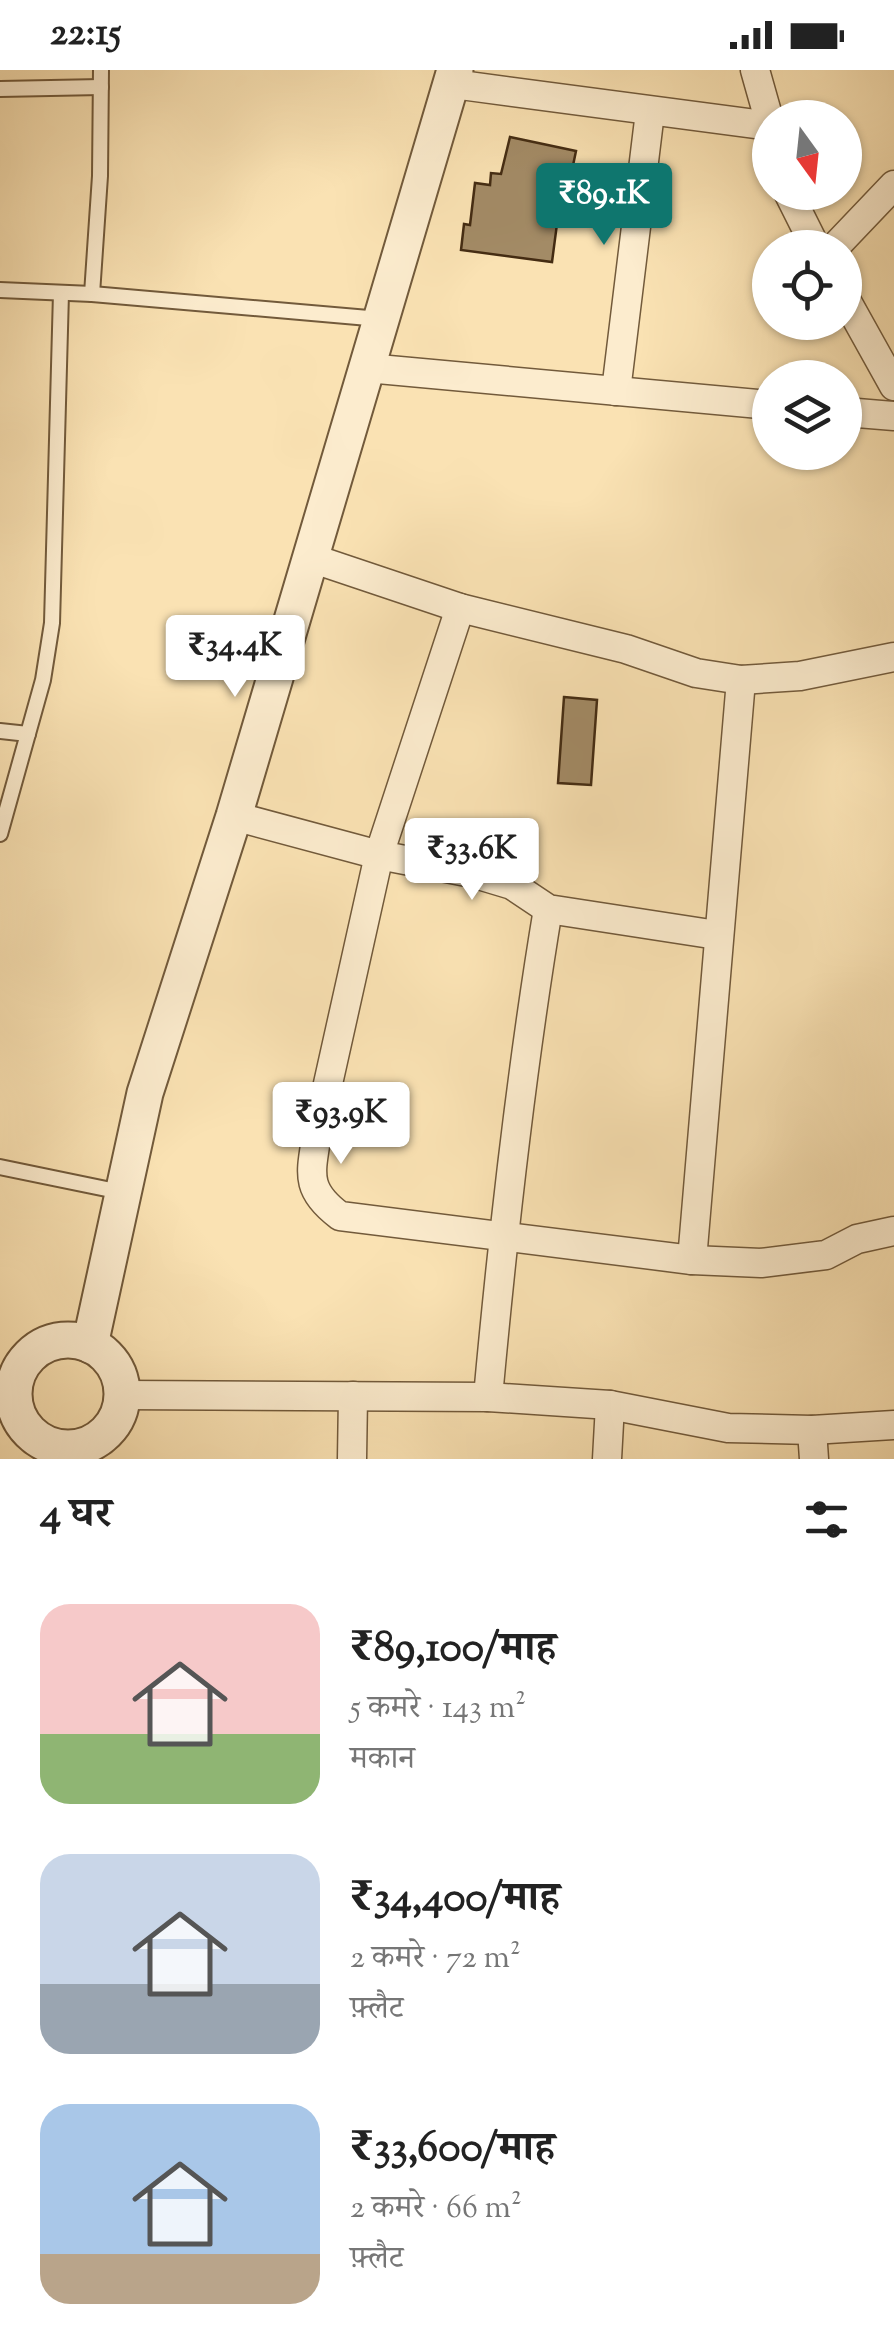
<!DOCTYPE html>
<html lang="hi">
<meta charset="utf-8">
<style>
body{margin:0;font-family:"Sorts Mill Goudy","Noto Serif Devanagari",serif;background:#f2f2f2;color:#222;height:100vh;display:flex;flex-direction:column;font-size:38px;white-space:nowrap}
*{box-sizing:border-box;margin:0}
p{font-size:32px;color:#767676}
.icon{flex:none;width:55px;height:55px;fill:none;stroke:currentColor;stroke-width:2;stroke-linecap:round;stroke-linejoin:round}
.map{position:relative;height:1389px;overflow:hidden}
.side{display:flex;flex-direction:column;background:#fff;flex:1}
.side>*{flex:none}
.needle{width:65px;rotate:165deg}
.fabs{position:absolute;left:752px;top:30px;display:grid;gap:20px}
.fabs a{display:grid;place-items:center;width:110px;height:110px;border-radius:50%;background:#fff;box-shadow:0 2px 8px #0004;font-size:50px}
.price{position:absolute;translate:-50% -85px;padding:0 22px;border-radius:10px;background:#fff;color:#222;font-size:32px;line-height:65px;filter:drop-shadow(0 2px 5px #0008)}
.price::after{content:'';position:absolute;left:50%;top:60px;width:30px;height:22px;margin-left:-15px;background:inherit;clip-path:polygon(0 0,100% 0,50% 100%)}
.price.current{background:#0f766e;color:#fff}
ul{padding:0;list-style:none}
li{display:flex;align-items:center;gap:30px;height:250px;padding:0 40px}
li span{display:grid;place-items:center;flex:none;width:280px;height:200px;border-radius:30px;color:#555}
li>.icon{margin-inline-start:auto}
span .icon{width:120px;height:120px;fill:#fffc;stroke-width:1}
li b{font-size:42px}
h2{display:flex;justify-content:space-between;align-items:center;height:120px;padding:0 40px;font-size:42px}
.status{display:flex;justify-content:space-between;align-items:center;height:70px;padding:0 50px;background:#fff;direction:ltr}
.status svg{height:28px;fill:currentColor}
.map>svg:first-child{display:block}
</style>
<div class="status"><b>22:15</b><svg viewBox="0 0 49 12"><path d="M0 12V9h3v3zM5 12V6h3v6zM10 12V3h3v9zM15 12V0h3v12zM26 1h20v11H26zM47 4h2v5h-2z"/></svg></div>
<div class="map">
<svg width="894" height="1389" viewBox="0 0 894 1389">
<rect width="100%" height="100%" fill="#fae2b3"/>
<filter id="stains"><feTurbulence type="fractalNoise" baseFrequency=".002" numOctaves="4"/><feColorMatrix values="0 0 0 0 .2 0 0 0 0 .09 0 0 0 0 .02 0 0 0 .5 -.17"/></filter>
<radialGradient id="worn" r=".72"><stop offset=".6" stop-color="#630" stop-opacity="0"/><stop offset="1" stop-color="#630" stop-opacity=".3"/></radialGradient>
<g fill="#a38b66" stroke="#442c13" stroke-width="2.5">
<polygon points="510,67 576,81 570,110 563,108 552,192 461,180 464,154 470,155 475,113 490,115 491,103 501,104"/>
<polygon points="564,627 597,630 591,715 558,713"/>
</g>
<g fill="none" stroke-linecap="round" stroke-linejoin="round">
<defs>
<g id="service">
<polyline points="0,19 101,17"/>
<polyline points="0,220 92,224 380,249"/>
<polyline points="92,224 100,106 101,0"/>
<polyline points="0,661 28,664"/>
<polyline points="0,764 43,610 52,553 61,223"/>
<polyline points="0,1097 121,1122"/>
</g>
<g id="minor">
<polyline points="755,0 770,53"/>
<polyline points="453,14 770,56"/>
<polyline points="788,122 816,178"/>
<polyline points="834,178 894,115"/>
<polyline points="845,228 894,316"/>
<polyline points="367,298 770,335"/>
<polyline points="616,321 650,42"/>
<polyline points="845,342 894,346"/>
<polyline points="311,488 460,538 626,579 696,603 741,610 800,606 894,587"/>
<path d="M460,538L379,785L317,1063C311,1103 304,1119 340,1146L692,1190L761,1193L826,1185L857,1169L894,1161"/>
<polyline points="234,746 379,785 472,803 512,815 548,839 717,865"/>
<polyline points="692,1190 741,610"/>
<polyline points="0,1323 13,1323"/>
<polyline points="122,1325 488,1327 610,1335 728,1358 812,1360 894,1355"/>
<path d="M488,1327C503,1163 521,1001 548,839"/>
<polyline points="812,1360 814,1389"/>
<polyline points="352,1389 353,1326"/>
<polyline points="607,1389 610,1335"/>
</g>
<g id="tertiary">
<circle cx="68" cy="1324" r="54"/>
<polyline points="90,1275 145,1023 234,746 455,0"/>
</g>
</defs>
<use href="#service" stroke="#725a3b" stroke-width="18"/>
<use href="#minor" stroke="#725a3b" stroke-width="31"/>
<use href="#tertiary" stroke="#725a3b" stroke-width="39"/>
<use href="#service" stroke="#fcecce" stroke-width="14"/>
<use href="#minor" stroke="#fcecce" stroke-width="28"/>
<use href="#tertiary" stroke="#fcecce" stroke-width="35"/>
</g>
<rect width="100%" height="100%" filter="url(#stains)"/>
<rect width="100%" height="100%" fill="url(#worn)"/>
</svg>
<div class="fabs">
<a><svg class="needle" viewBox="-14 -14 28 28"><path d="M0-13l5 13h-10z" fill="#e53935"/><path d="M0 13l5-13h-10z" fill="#767676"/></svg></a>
<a><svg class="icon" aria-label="locate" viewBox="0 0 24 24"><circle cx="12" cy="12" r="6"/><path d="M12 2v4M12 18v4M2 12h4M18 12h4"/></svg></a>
<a><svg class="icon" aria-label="layers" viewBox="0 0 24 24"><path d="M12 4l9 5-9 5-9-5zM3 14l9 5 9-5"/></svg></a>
</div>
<b class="price current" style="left:604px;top:178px">₹89.1K</b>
<b class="price" style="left:235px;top:630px">₹34.4K</b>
<b class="price" style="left:472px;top:833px">₹33.6K</b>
<b class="price" style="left:341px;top:1097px">₹93.9K</b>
</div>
<section class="side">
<h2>4 घर<svg class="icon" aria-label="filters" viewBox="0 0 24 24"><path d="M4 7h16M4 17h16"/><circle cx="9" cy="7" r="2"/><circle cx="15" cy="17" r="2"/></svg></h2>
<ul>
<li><span style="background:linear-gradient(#f6c9c9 65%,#8fb573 0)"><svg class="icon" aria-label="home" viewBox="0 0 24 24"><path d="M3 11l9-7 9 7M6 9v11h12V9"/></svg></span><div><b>₹89,100/माह</b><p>5 कमरे · 143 m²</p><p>मकान</p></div></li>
<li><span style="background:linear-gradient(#c9d6e8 65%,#9aa5b1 0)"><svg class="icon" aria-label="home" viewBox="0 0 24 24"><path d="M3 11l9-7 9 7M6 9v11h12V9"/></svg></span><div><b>₹34,400/माह</b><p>2 कमरे · 72 m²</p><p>फ़्लैट</p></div></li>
<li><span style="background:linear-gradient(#a9c7e8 75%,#b9a48a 0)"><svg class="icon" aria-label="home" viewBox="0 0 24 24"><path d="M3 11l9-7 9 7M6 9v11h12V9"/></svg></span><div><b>₹33,600/माह</b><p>2 कमरे · 66 m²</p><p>फ़्लैट</p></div></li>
</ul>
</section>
